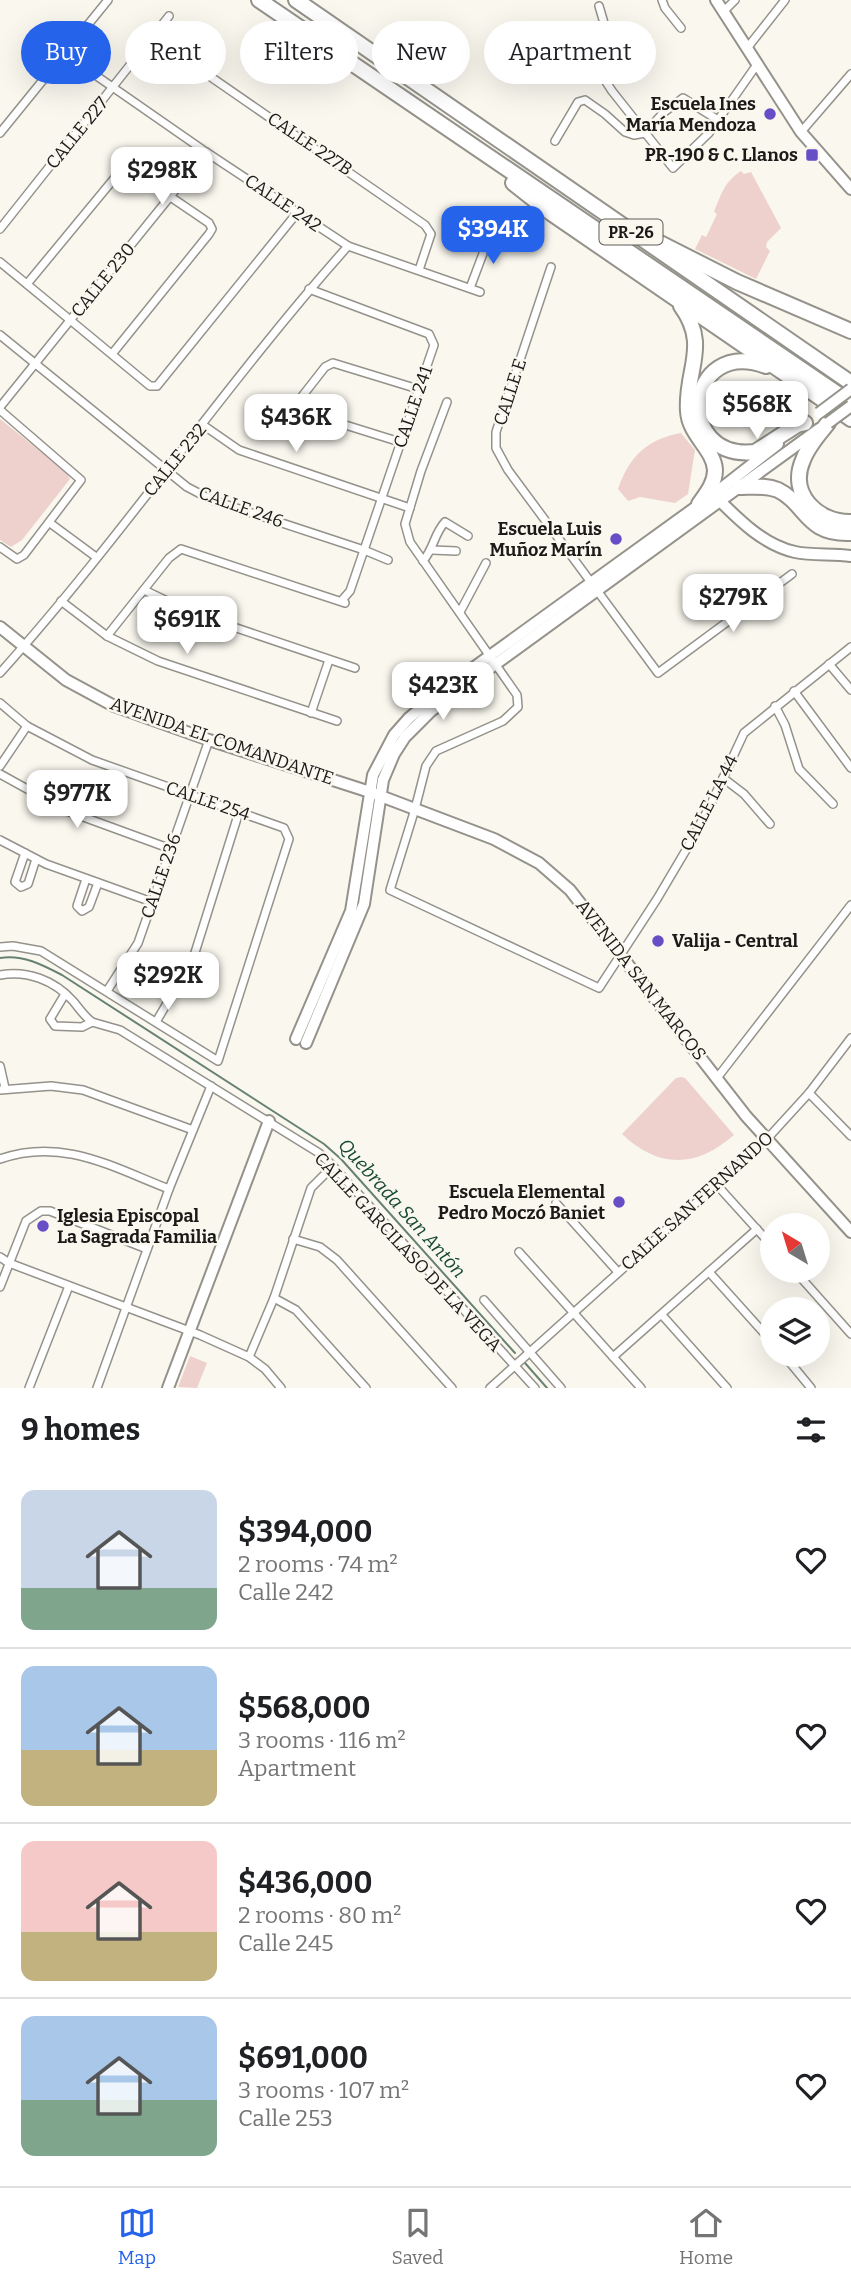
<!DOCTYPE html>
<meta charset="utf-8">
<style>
body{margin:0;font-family:Bitter,serif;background:#f6f6f6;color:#202124;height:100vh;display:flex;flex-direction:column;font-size:26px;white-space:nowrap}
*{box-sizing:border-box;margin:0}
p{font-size:23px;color:#757577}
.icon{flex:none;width:38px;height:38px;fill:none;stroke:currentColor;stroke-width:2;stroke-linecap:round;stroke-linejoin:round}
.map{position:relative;height:1388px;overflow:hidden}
.panel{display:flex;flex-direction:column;background:#fff;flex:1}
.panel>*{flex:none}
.top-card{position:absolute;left:21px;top:21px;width:810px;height:63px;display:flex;gap:14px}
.needle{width:46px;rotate:322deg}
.fabs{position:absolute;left:760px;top:1213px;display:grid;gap:14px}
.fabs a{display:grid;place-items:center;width:70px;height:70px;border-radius:50%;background:#fff;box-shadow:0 7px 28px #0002;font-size:35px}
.price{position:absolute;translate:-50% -60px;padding:0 16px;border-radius:14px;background:#fff;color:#222;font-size:23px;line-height:46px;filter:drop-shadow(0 2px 4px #0008)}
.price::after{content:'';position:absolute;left:50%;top:42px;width:21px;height:16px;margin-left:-10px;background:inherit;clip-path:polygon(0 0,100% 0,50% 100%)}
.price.on{background:#2563eb;color:#fff}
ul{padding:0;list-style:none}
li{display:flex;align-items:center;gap:21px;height:175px;padding:0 21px}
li+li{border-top:2px solid #e0e0e0}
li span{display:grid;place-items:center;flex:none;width:196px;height:140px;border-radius:14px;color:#555}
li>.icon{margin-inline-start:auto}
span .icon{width:84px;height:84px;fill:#fffc;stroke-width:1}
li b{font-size:30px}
h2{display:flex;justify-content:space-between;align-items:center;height:84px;padding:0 21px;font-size:30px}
.pill{padding:0 24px;border-radius:32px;background:#fff;box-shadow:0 7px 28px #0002;font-size:24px;line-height:63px}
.pill.on{background:#2563eb;color:#fff}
.dock{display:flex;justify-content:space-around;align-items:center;height:98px;border-top:2px solid #e0e0e0;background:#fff;font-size:19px;color:#757577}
.dock a{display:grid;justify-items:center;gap:4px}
.dock .on{color:#2563eb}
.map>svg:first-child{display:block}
</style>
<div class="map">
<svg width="851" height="1388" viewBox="0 0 851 1388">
<rect width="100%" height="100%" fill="#f9f7ee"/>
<g fill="#eed1cd">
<path d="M741,171L744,174L751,172L781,228L767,242L766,247L770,251L756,279L695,249L702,235L706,237L717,214L714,212C721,195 724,182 741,171Z"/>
<polygon points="0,419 65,471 70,479 22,540 11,547 0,540"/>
<path d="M681,433L695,450L688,494L675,503L640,497L628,501L618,489C629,457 647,439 681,433Z"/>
<path d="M681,1077L685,1078L734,1135C696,1168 659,1169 622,1134L676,1078Z"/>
<polygon points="190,1356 207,1363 197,1388 178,1387"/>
</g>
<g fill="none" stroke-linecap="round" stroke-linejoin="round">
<g stroke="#678272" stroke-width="2">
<path d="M0,958C22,954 43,965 62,975L324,1144L341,1159L515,1353"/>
<polyline points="525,1363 547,1388"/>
</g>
<defs>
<g id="street">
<polyline points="662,0 665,8 681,28"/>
<polyline points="599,6 604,23 590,57 612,91 673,168 709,133 758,63"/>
<polyline points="724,11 735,0"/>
<polyline points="153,37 425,225 431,234 419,270"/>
<polyline points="748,47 785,0"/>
<polyline points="65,54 206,152 348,246 480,292"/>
<polyline points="801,132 851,74"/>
<polyline points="0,133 108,0"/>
<polyline points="555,141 578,102 585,100 605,114 625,132 634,135 645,133 663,113 683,98 718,120"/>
<polyline points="0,229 169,16"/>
<polyline points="0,262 150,386 157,386 297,213"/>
<polyline points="551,267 496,432 496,448 508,470 658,673 792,574"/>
<polyline points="27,284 122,169 131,170 209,223 212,229 209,234 112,354"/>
<polyline points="470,288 490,235"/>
<polyline points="0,335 187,487 212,500 364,550 388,560"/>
<polyline points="447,402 421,471 405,524 410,542 517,695 518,707 503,721 436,751 426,766 415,809 390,890 599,988 657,899 686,850 710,806 744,733 851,647"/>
<polyline points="0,407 206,152"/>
<polyline points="0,410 81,480 24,555 17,559 0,547"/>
<polyline points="203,425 239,450 410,508"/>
<polyline points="400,442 310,414 301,409 300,399 325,367 333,363 418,389"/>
<polyline points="50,523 96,557"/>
<polyline points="432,550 456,551"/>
<path d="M423,561C434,548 434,534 445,522L468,536"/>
<polyline points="144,590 192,613 355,668"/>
<polyline points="61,601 107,636 158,661 337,721"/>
<polyline points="460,612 486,563"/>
<polyline points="107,636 169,558 181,549 345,603 343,599 350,591 434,345 429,334 309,289"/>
<polyline points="829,664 851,690"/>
<path d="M0,673C123,536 226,383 348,246"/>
<polyline points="794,691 851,768"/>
<polyline points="0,703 27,726 92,760 284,828 289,839 218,1061 41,951 13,946 0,947"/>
<polyline points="775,706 785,725 799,769 833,804"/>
<polyline points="311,713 329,660"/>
<polyline points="0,766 27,726"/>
<polyline points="0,774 67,811 171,849"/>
<polyline points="723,778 744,794 770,824"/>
<polyline points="0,840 46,864 152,902"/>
<polyline points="25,853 15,882 21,887 28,884 36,859"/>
<polyline points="86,879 77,906 82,911 89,907 98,883"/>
<path d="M0,975C27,970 54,980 73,1001C79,1008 84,1016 92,1022"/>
<polyline points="107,991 138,943 209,740"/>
<polyline points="65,994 50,1019 55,1026 82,1027 92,1022 120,1030 319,1153 333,1166 535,1388"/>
<polyline points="156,1022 193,959 239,812"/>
<polyline points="0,1066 5,1088"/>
<polyline points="717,1078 851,905"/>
<polyline points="0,1090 51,1086 83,1090 193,1130"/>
<polyline points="809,1093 851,1136"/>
<path d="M0,1159C62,1137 112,1167 169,1189"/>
<polyline points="716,1184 772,1246"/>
<polyline points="556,1203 618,1272"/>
<polyline points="293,1239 320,1247 337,1260 452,1388"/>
<polyline points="519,1252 641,1388"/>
<polyline points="0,1257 9,1263 200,1335 249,1357 265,1369 281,1388"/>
<polyline points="794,1270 851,1334"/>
<polyline points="709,1272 772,1342"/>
<polyline points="0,1287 26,1221 41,1211 50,1211 147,1249"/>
<polyline points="274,1298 296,1310 366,1388"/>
<polyline points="484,1300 561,1388"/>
<polyline points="662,1315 727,1388"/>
<polyline points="783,1354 811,1388"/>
<polyline points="249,1357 274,1298 311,1188 333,1166"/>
<polyline points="613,1357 757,1229"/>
<polyline points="29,1388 69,1286"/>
<polyline points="97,1388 169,1189 211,1086"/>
<polyline points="490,1388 767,1139 809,1093 851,1038"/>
</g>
<g id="secondary">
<polyline points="716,0 801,132 851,189"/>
<path d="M718,499C740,521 764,545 795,552C813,556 833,553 851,556"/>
<polyline points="0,627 66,680 114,706 209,740 370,792 494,839 539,863 570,890 746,1116 851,1232"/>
<polyline points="296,1039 351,911 373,775 394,735 409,718 444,689 714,494 778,444"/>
<polyline points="306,1043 364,904 383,780 394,754 405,737 431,711 819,429"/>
<polyline points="168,1388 269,1121"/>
</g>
<g id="highway">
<polyline points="259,0 851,403"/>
<polyline points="296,0 851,383"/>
<polyline points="513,183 551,213 851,419"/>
<polyline points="658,242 737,282 851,331"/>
<path d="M681,306C710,346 685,370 688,411C689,435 714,449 715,470C715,483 707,493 699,504"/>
<path d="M766,366C685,336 673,461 755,452L797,425L805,423"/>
<path d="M828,423C819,434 808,446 803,460C788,494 818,523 851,522"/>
<path d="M739,487C752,487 766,485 778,490C807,504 805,535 851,533"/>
</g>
</defs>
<use href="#street" stroke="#94928b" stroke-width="10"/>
<use href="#secondary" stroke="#94928b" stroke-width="14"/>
<use href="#highway" stroke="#94928b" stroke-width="18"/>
<use href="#street" stroke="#fff" stroke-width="7"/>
<use href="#secondary" stroke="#fff" stroke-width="10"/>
<use href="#highway" stroke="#fff" stroke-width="14"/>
<defs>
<g id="secondary-bridge">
<polyline points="819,413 851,389"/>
<polyline points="828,423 851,406"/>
</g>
</defs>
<use href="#secondary-bridge" stroke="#94928b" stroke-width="14" stroke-linecap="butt"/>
<use href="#secondary-bridge" stroke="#fff" stroke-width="10"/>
</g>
<g fill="#674dc6" stroke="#f9f7ee" stroke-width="2.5">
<circle cx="770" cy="114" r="7"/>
<rect x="805" y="148" width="14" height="14" rx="3.5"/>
<circle cx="616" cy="539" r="7"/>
<circle cx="658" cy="941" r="7"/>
<circle cx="619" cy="1202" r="7"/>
<circle cx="43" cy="1226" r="7"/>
</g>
<g text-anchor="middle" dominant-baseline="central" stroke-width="5" stroke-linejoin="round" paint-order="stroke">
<rect fill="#f9f7ee" stroke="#5e5c58" stroke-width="2" x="599.5" y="219.5" width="63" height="25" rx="5"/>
<g font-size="16" font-weight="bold" fill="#1b1a18">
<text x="631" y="232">PR-26</text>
</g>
<g font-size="18" font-weight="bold" fill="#1b1a18" stroke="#f9f7ee" text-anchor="end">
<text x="756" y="104">Escuela Ines<tspan x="756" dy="21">María Mendoza</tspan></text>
<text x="798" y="155">PR-190 &amp; C. Llanos</text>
<text x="602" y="529">Escuela Luis<tspan x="602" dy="21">Muñoz Marín</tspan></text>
<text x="672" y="941" text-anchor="start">Valija - Central</text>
<text x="605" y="1192">Escuela Elemental<tspan x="605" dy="21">Pedro Moczó Baniet</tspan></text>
<text x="57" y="1216" text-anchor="start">Iglesia Episcopal<tspan x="57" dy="21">La Sagrada Familia</tspan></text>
</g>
<g font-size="18" fill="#1b1a18" stroke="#f9f7ee">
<text transform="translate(77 133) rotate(-51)">CALLE 227</text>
<text transform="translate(310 144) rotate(34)">CALLE 227B</text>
<text transform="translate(283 203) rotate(34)">CALLE 242</text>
<text transform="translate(103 280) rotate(-51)">CALLE 230</text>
<text transform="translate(510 392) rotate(-72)">CALLE E</text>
<text transform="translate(413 407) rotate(-71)">CALLE 241</text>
<text transform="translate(175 460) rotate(-51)">CALLE 232</text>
<text transform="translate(241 507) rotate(20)">CALLE 246</text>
<text transform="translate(222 741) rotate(19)">AVENIDA EL COMANDANTE</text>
<text transform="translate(208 801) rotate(19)">CALLE 254</text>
<text transform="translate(709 803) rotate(-63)">CALLE LA 44</text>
<text transform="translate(161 876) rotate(-71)">CALLE 236</text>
<text transform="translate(641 980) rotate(52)">AVENIDA SAN MARCOS</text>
<text transform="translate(697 1201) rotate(-42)">CALLE SAN FERNANDO</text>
<text transform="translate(408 1252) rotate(47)">CALLE GARCILASO DE LA VEGA</text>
</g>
<g font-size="19" font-style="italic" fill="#164932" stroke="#f9f7ee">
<text transform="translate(402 1208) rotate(48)">Quebrada San Antón</text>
</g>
</g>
</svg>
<div class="fabs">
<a><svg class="needle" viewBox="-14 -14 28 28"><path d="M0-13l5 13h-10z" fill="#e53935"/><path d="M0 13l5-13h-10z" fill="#757577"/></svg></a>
<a><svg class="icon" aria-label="layers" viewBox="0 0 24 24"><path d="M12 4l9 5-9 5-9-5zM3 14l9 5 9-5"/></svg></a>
</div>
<b class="price" style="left:162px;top:207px">$298K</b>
<b class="price on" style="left:493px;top:266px">$394K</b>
<b class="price" style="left:757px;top:441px">$568K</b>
<b class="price" style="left:296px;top:454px">$436K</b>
<b class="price" style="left:733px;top:634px">$279K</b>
<b class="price" style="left:187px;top:656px">$691K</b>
<b class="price" style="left:443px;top:722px">$423K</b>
<b class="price" style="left:77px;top:830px">$977K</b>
<b class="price" style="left:168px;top:1012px">$292K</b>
<div class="top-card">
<a class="pill on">Buy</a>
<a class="pill">Rent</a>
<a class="pill">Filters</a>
<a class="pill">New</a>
<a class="pill">Apartment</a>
</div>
</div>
<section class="panel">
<h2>9 homes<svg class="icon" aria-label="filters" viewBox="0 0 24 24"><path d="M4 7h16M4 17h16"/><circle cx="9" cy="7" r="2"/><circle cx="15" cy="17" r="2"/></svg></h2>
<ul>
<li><span style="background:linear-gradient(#c9d6e8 70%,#7fa58c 0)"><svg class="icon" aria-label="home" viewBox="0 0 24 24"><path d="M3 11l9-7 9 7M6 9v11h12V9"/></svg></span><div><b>$394,000</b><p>2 rooms · 74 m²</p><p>Calle 242</p></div><svg class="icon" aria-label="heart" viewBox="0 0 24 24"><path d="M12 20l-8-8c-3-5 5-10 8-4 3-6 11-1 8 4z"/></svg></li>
<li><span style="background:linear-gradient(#a9c7e8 60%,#c2b280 0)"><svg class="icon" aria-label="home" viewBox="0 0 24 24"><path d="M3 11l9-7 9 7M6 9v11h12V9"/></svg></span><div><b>$568,000</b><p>3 rooms · 116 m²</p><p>Apartment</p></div><svg class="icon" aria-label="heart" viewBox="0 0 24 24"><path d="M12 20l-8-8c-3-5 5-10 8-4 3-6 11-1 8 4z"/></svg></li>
<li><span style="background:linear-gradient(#f6c9c9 65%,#c2b280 0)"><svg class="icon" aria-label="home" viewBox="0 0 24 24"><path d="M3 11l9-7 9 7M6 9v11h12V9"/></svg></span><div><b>$436,000</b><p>2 rooms · 80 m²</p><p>Calle 245</p></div><svg class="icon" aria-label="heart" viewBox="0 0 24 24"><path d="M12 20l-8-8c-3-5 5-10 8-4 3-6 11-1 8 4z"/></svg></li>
<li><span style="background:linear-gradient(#a9c7e8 60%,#7fa58c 0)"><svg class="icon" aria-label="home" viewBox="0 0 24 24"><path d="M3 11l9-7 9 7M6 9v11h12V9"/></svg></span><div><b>$691,000</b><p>3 rooms · 107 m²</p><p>Calle 253</p></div><svg class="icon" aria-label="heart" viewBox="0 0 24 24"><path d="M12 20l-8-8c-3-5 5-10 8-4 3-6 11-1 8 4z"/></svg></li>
</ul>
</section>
<nav class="dock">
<a class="on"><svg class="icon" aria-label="map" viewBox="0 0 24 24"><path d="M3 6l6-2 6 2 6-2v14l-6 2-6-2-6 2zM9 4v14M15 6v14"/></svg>Map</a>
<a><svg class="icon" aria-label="saved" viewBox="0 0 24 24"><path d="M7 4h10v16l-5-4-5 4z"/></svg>Saved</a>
<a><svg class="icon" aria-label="home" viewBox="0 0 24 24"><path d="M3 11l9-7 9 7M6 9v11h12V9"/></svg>Home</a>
</nav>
